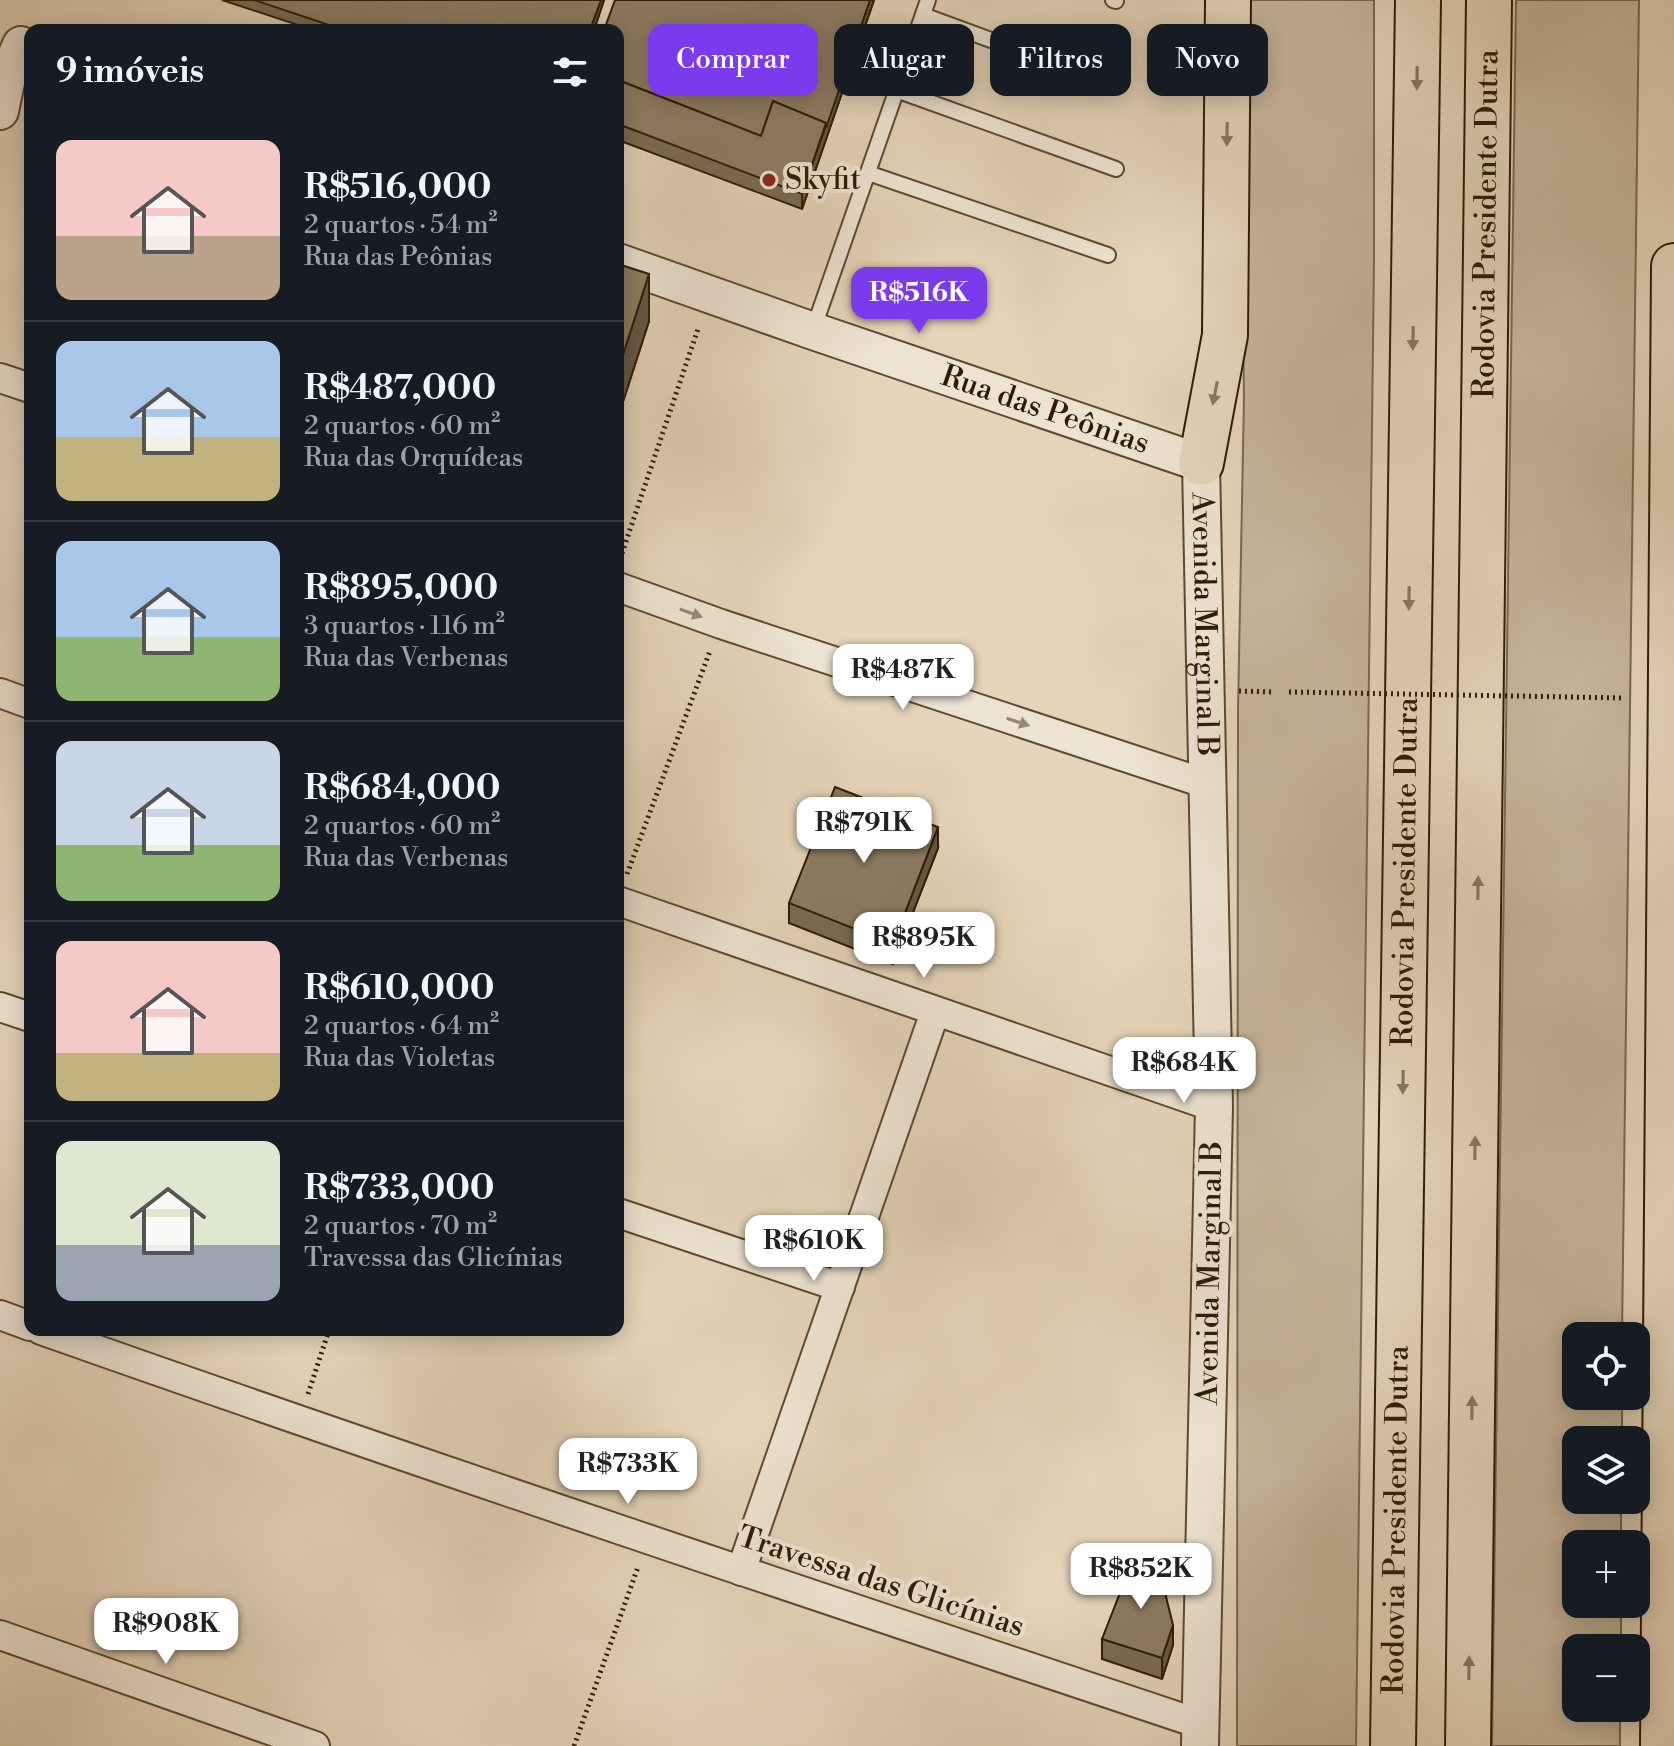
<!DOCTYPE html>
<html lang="pt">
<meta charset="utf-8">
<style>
body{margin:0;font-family:"Libre Bodoni",serif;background:#20242c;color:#f1f3f6;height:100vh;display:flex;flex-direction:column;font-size:30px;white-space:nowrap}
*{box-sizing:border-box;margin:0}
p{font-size:26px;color:#9ea1a6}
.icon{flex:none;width:44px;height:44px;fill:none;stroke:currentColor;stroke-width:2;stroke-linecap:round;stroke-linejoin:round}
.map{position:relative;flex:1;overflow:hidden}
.drawer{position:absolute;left:24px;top:24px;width:600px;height:1312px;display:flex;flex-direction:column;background:#171b24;border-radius:16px;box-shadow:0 4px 20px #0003}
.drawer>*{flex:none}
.top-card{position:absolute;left:648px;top:24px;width:760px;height:72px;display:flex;gap:16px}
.fabs{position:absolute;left:1562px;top:1322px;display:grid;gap:16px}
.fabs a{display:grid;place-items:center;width:88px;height:88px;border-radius:16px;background:#171b24;box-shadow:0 4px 20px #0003;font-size:40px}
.price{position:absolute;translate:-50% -68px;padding:0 18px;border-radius:16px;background:#fff;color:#222;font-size:26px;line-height:52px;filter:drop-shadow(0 2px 4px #0008)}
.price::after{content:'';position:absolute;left:50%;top:48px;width:24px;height:18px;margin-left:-12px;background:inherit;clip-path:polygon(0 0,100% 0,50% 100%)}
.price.current{background:#7c3aed;color:#fff}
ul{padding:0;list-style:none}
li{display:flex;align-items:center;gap:24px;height:200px;padding:0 32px}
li+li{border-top:2px solid #363941}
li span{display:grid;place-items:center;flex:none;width:224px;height:160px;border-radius:16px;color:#555}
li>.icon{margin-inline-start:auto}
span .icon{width:96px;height:96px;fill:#fffc;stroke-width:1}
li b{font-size:34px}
h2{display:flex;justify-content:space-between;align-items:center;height:96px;padding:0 32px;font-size:34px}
.tag{padding:0 28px;border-radius:16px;background:#171b24;box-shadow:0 4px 20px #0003;font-size:28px;line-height:72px}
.tag.current{background:#7c3aed;color:#fff}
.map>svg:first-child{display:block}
</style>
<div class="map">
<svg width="1674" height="1746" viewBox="0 0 1674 1746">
<rect width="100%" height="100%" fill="#e4d4b9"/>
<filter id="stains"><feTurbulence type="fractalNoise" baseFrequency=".0025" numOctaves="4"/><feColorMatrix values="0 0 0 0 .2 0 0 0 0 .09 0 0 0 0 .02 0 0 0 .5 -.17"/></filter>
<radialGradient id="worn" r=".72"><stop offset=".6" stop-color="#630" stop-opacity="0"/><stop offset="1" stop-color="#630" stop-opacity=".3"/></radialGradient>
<g fill="#c5b59a" stroke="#79684e" stroke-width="2">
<polygon points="1243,0 1374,0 1374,261 1356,1746 1237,1746 1238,709 1244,398 1239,32"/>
<polygon points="1516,0 1639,0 1622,1336 1576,1336 1576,1396 1622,1396 1622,1440 1576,1440 1576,1500 1621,1500 1621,1544 1576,1544 1576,1604 1621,1604 1621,1648 1576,1648 1576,1708 1620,1708 1620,1746 1492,1746"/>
</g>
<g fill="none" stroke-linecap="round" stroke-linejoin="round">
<defs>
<g id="service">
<polyline points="1113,0 1116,1"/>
<polyline points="923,15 1113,85"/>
<polyline points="896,90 1116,169"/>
<polyline points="868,173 1108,255"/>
<polyline points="813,330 928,0"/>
</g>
<g id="minor">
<polyline points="0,378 30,388"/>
<polyline points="618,587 721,624 1207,784"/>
<polyline points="0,693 30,704"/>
<polyline points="618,901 1214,1107"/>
<polyline points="0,1007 30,1017"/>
<polyline points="618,1213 840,1287"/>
<polyline points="0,1315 30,1326"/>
<path d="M41,1330C426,1466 813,1595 1200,1724"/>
<polyline points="741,1571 935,1012"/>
<polyline points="0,1635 315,1746"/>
</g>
<g id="tertiary">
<polyline points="0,111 7,77 21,45"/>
<path id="s1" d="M618,262L813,331L1201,463L1214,1107L1200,1746"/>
</g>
<polyline id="primary" points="1663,1746 1674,266"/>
<g id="motorway">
<polyline points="1201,463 1225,335 1228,0"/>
<path id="s2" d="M1393,1746L1418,0"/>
<path id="s3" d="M1468,1746L1489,0"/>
</g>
</defs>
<use href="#service" stroke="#5b4a30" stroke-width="18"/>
<use href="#minor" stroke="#5b4a30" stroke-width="32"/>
<use href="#tertiary" stroke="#5b4a30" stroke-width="40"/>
<use href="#primary" stroke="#2d1c03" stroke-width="48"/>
<use href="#motorway" stroke="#2d1c03" stroke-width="48"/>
<g stroke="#2d1c03" stroke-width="5" stroke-dasharray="2 4" stroke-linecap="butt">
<polyline points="620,559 699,326"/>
<polyline points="1239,691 1274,692"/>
<polyline points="627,874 710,651"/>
<polyline points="308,1394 329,1330"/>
<polyline points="574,1746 638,1567"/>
</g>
<use href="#service" stroke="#ede3d2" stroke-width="14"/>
<use href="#minor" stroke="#ede3d2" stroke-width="28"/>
<use href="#tertiary" stroke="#ede3d2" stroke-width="36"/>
<use href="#primary" stroke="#e4d4b9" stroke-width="44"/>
<use href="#motorway" stroke="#e4d4b9" stroke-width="44"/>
<polyline stroke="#2d1c03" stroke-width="5" stroke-dasharray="2 4" stroke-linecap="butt" points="1289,692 1624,698"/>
</g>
<g fill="#786b54" stroke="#2d1c03" stroke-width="2">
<polygon points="222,0 604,0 594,30 313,30"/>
<polygon points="874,0 802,209 618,140 618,30"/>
<polygon points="618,264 649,321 620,411 618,411"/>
<polygon points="938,848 893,964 789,923 789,903"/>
<polygon points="1102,1639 1173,1645 1162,1679 1102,1659"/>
</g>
<g fill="#625745" stroke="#2d1c03" stroke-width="2">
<polygon points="601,0 604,0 594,30 590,30"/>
<polygon points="870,0 874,0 802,209 802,194"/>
<polygon points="649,274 649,321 620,411 620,364"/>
<polygon points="938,827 938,848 893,964 893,944"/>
<polygon points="1173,1625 1173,1645 1162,1679 1162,1658"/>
</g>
<g fill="#8c7c62" stroke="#2d1c03" stroke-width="2">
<polygon points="254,0 601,0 590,30 344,30"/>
<polygon points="615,0 870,0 826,128 826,123 773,101 761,136 618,80 618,30 604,30"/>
<polygon points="618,80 761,136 773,101 826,123 802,194 618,124"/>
<polygon points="618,264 649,274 620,364 618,364"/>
<polygon points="835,787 938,827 893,944 789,903"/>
<polygon points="1134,1557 1158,1564 1173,1625 1162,1658 1102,1639"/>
</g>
<defs><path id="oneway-solid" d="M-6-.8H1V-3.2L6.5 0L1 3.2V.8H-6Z" transform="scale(2)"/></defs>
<g fill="#88785e">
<use href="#oneway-solid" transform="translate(1417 78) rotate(91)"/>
<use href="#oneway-solid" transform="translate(1227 134) rotate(91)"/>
<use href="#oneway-solid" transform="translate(1413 338) rotate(91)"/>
<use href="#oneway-solid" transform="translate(1215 393) rotate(101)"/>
<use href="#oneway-solid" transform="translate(1409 598) rotate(91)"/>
<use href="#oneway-solid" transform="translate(1478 888) rotate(-89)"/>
<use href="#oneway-solid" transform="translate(1403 1082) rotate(91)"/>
<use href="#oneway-solid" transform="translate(1475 1148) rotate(-89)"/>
<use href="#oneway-solid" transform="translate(1472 1408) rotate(-89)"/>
<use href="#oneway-solid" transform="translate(1469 1668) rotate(-89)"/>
</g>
<g fill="#978975">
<use href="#oneway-solid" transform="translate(691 613) rotate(20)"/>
<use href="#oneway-solid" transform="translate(1018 722) rotate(18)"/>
</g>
<circle fill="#8f2418" stroke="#ede3d2" stroke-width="3" cx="769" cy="180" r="8"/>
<g text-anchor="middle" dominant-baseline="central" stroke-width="8" stroke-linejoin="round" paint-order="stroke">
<g font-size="30" fill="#2d1c03" stroke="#ede3d2" text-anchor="start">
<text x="785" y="180">Skyfit</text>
</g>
<g font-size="30" fill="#2d1c03" stroke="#ede3d2">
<text stroke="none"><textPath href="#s3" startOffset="1522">Rodovia Presidente Dutra</textPath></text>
<text stroke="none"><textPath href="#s1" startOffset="452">Rua das Peônias</textPath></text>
<text stroke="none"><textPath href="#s1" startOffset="778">Avenida Marginal B</textPath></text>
<text stroke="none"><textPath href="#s2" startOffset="874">Rodovia Presidente Dutra</textPath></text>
<text transform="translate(1210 1273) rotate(-89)">Avenida Marginal B</text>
<text stroke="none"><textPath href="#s2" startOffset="226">Rodovia Presidente Dutra</textPath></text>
<text transform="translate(881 1582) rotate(18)">Travessa das Glicínias</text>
</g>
</g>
<rect width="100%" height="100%" filter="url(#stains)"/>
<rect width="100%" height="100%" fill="url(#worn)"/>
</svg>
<div class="fabs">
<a><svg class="icon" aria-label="locate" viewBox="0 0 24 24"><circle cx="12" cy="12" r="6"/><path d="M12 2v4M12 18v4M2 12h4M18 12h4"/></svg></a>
<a><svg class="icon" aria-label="layers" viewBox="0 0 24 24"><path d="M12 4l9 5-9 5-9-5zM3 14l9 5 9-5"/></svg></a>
<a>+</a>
<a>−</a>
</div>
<b class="price current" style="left:919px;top:335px">R$516K</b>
<b class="price" style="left:903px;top:712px">R$487K</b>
<b class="price" style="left:864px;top:865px">R$791K</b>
<b class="price" style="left:924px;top:980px">R$895K</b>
<b class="price" style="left:1184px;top:1105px">R$684K</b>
<b class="price" style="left:814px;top:1283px">R$610K</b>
<b class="price" style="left:628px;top:1506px">R$733K</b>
<b class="price" style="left:1141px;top:1611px">R$852K</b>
<b class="price" style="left:166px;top:1666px">R$908K</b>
<div class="top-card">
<a class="tag current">Comprar</a>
<a class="tag">Alugar</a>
<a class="tag">Filtros</a>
<a class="tag">Novo</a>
</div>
<section class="drawer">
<h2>9 imóveis<svg class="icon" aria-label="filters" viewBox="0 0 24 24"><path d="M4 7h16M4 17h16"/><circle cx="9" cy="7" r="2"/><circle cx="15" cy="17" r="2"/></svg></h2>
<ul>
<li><span style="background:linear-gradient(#f6c9c9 60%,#b9a48a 0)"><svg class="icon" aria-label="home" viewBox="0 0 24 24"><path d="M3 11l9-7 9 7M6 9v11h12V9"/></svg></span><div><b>R$516,000</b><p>2 quartos · 54 m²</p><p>Rua das Peônias</p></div></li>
<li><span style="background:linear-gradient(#a9c7e8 60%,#c2b280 0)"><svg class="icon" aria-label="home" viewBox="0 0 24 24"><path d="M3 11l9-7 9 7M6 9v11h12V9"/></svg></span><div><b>R$487,000</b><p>2 quartos · 60 m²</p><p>Rua das Orquídeas</p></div></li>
<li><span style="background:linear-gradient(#a9c7e8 60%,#8fb573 0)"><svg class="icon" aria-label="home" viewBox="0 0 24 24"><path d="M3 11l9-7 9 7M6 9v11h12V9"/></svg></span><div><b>R$895,000</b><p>3 quartos · 116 m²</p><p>Rua das Verbenas</p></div></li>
<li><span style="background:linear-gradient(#c9d6e8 65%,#8fb573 0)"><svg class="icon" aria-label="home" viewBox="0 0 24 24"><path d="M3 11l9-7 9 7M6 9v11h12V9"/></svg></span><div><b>R$684,000</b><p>2 quartos · 60 m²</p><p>Rua das Verbenas</p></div></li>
<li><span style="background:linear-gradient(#f6c9c9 70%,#c2b280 0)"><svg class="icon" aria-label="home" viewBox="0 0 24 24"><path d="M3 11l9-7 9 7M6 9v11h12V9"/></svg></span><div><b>R$610,000</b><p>2 quartos · 64 m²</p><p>Rua das Violetas</p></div></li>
<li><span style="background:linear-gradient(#dfe7d0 65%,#9aa5b1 0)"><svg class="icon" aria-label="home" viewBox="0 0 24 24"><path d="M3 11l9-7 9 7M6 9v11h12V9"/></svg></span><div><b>R$733,000</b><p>2 quartos · 70 m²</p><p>Travessa das Glicínias</p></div></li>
</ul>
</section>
</div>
